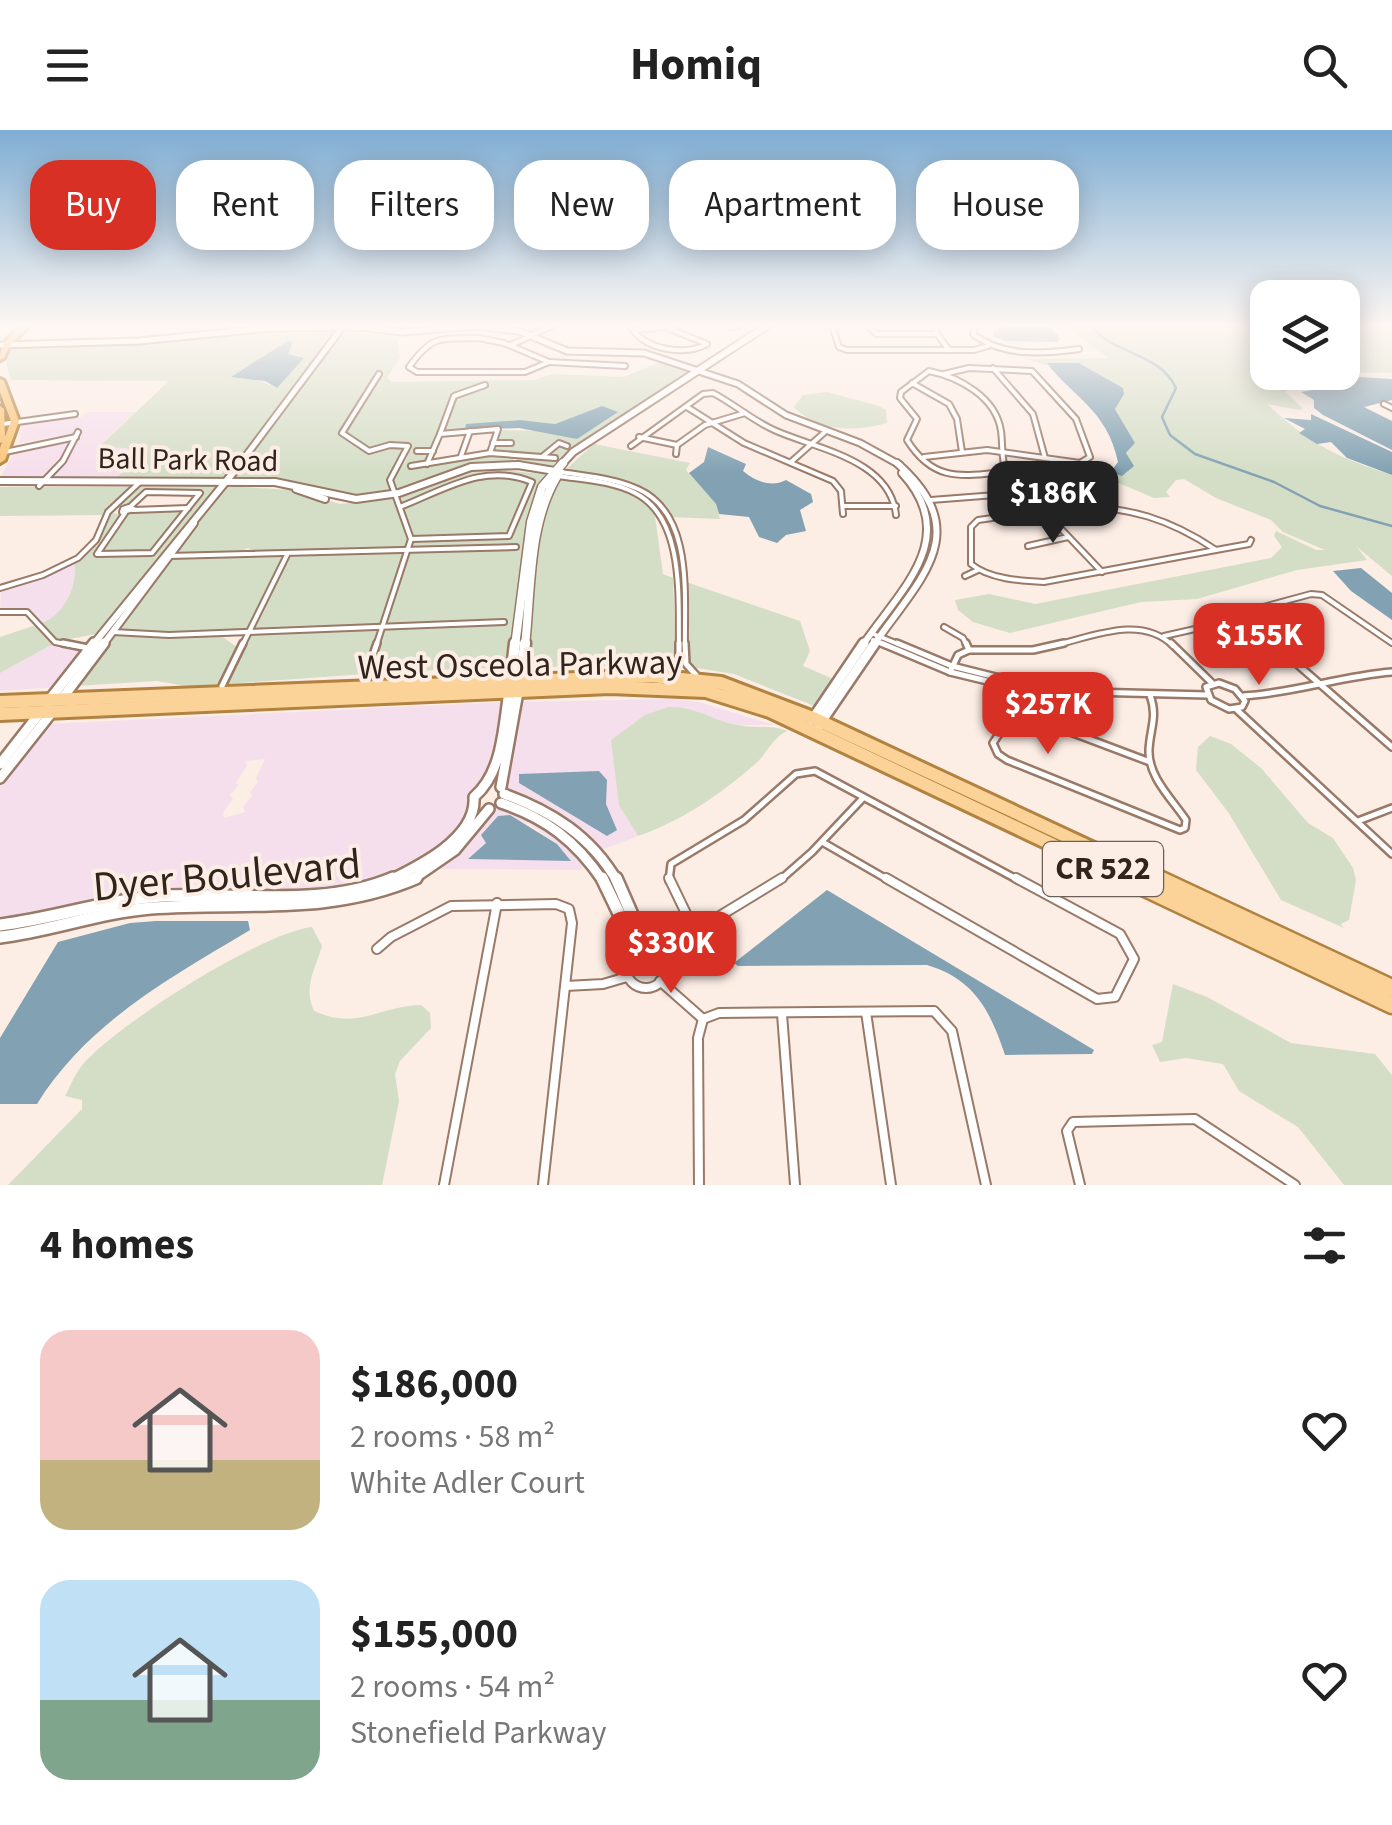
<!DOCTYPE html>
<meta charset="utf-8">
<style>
body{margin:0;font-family:"Source Sans 3",sans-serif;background:#f6f6f6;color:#222;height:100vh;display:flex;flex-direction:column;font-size:38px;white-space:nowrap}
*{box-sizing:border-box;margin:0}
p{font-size:32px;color:#767676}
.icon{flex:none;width:55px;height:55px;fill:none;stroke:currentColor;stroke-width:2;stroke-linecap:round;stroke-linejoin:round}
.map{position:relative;height:1055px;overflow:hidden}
.details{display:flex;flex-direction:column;background:#fff;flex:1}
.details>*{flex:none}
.banner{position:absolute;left:30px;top:30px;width:1332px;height:90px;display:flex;gap:20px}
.controls{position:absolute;left:1250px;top:150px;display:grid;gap:20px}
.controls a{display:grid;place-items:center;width:110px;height:110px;border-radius:20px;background:#fff;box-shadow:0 5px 25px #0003;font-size:50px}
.price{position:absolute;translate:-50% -85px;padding:0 22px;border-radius:20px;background:#d93025;color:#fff;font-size:32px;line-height:65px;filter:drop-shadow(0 2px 5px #0008)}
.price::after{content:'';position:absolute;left:50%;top:60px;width:30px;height:22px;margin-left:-15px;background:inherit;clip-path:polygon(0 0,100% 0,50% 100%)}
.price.on{background:#222;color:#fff}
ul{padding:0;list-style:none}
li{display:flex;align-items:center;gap:30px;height:250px;padding:0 40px}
li span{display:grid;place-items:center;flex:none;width:280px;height:200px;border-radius:30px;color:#555}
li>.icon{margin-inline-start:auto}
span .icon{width:120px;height:120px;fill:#fffc;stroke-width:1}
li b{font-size:42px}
h2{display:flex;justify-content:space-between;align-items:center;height:120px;padding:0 40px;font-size:42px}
.pill{padding:0 35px;border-radius:30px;background:#fff;box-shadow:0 5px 25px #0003;font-size:35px;line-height:90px}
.pill.on{background:#d93025;color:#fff}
header{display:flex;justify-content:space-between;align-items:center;height:130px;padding:0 40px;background:#fff;font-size:45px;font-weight:700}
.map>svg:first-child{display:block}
</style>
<header><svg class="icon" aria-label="menu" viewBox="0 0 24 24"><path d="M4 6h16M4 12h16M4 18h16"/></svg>Homiq<svg class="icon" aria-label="search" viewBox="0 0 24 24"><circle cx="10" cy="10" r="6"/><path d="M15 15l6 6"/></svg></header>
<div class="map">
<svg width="1392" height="1055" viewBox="0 0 1392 1055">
<rect width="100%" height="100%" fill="#fcede5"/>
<g fill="#f6dfec" fill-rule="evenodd">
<polygon points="87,282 135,282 100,316 127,318 136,328 116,349 49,349 65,331 79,302 19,313 24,291 82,287"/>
<polygon points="73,308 61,331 45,349 0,348 17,317"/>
<polygon points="74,432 77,444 67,474 50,490 42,493 26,479 0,480 1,459 43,446"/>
<polygon points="53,514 87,520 59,557 0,561 0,543"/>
<polygon points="669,569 699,572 774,595 736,595 614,632 627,688 638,706 601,720 571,691 507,662 504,656 519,572"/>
<path d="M504,572L494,633L470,685L445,714L406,741L359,758L0,792V652L45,594ZM265,629L256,648L258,652L250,662L252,666L243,677L245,682L224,688L223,683L233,669L230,665L239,655L236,653L247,636L245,631Z"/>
<path d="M501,676L534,687L588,732L580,740L437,739L460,720L491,681ZM498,686L530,694L557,714L570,730L469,728L487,713L482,705Z"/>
</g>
<g fill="#d4dec7" fill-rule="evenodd">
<path d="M254,195H332L329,199L333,201L310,239L227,350L116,349L135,327L127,318L99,317L169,251L11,250C1,224 13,225 17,210L150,207ZM287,211L288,225L302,226L277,258L253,248L232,247Z"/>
<path d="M1063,195H1267L1268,242H1342L1343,195H1392V243L1344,242L1347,248L1285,261L1303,279L1299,280L1267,274C1310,314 1336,327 1392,345V446L1357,417L1367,430L1297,440L1197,469L1141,472L1010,503L973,492L958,480L955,470L989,464L1035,474L1271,428L1282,417L1274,406L1276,401L1316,420H1325L1283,402L1271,390L1216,368L1184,349L1176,350L1166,362L1170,367L1154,368L1114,351L1111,345L1122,346L1126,324L1135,313L1115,279L1123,258L1079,233L1045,235L1026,229L1108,228Z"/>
<path d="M341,201L397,207L400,227L387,248L392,252L535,250L552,244L624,247L660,232L692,243L585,311L553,340L514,334L520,324L546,326L560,313L542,325L492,322L500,300L548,301L577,309L602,276L555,294L520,290L466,295L465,300L441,303L432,320H415L431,322L425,334L409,336C445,336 480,325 516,324L511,333L470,336L395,363L392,350L406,330L410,316L391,314L370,320L340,303L342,308L367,322L407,317L389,350L391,364L356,368L308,357L230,350Z"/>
<path d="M827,262L879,276L886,280L887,293C856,302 817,302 794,277L803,265Z"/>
<path d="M594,314L690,333L686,340L716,374L720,389L669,387C651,349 600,349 563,342Z"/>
<polygon points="490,338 549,345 536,367 512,537 369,543 384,498 506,493 506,490 385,495 409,422 517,418 410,419 412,410 511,406 534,351 531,348 477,345 402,374 401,367 458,344"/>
<polygon points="503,346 530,352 509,404 413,407 403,376 453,354"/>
<polygon points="558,347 626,361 654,379 663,444 673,448 676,536 526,537 541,392"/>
<path d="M222,356L77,547L108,502L58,511L42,493C64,485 79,454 74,432L98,410L109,383L122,384L95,425H148L156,421L202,362L147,361L130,375L113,378L138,357Z"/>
<polygon points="225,356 292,360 340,374 397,368 401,389 409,403 406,419 259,423 248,418 232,425 173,425"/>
<polygon points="0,357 134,357 104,385 0,386"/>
<polygon points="185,379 151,422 100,423 126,384"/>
<polygon points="405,422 381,495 252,500 288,426"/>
<polygon points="171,427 284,427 247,500 170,503 117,500"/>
<polygon points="686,452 800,491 810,521 803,536 836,550 817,577 734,544 690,537"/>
<polygon points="36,495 53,514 0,543 0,507"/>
<polygon points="380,499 365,544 225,554 250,504"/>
<polygon points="114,504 220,505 238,518 220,555 185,556 157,551 75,556"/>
<path d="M668,577C696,576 713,591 738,595C756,599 770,594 787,601C772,608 767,624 754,635C718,666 683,690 638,706L619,675L611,610L645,585Z"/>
<polygon points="1210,606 1231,614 1261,638 1308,693 1333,708 1353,738 1356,750 1349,790 1341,794 1344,798 1281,770 1228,682 1196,640 1198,617"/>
<path d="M312,797L322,816C315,840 303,857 314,881C358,901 378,876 421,875L430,883L431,898L400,931L395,944L399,971L382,1055H8L82,979V970L65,966C70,957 74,946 80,938C110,898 263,802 312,797Z"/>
<polygon points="1173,854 1207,867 1291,913 1375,924 1392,945 1392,1055 1344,1055 1298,997 1239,961 1223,934 1186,928 1160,932 1152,915 1162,912"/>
</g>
<g fill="#82a2b3">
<polygon points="1010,195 1048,195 1060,208 1058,212 1006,211 993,206 994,200"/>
<polygon points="289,210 293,212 288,224 304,228 277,258 265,251 231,247"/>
<path d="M1047,233H1079L1123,258L1124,264L1115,279L1135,313L1126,323L1134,336L1122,346L1110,343L1118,332C1107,279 1072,267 1047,233Z"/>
<polygon points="1360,247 1392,249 1392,270 1364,277 1392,291 1392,320 1323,285 1314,278 1314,270 1301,262 1342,255"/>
<polygon points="602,276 618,282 577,309 519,298 465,300 466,294 520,290 555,294"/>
<polygon points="1311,284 1392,322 1392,345 1347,328 1331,312 1317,314 1299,303 1305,299 1284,288 1311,290"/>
<path d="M708,317L746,334L743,341C755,351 771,358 786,350L811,364L813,372L800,380L806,401L786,405L777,413L759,407L749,387L719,384L716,374L689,343L704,332Z"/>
<polygon points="1361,438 1392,463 1392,490 1351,461 1333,441"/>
<polygon points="599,641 607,650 606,674 617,700 607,706 519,653 519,644"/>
<polygon points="510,685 557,714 571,731 468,729 486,713 481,705 498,686"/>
<path d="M827,760L1094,920L1092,924L1005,925C990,880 974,849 927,835L738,836L734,833Z"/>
<path d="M156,791H248L250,800C170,848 88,892 37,974H0V908L58,812L130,793Z"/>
</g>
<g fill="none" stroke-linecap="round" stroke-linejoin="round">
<path stroke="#82a2b3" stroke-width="2.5" d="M1091,195C1111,225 1159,221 1176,258L1162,287L1170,305L1195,324L1274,352L1320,376L1392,396"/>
<defs>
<g id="minor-far2">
<polyline points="629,195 633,200"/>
<polyline points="832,195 839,217 847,220 974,220 988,216"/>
<polyline points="868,195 876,204 937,204"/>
<polyline points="936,195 937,204 949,220"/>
<path d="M975,195L973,204C1002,227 1044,224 1079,219"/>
<path d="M665,197L707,214C685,226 648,220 633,200Z"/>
<polyline points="732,197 740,195"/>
<path d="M479,208L504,213L549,232L525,242H417L409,237C433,204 440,209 479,208Z"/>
<polyline points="511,215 554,195"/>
<polyline points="549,232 625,236"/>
<polyline points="993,238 1033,284 1045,328"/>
<path d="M929,241C959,247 996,267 1001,301C1003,316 1001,328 1006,342C962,346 934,353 907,310L917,289L900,268L901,262Z"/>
<polyline points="912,253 949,274 957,289 962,322"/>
<polyline points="1384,274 1392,278"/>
<polyline points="687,277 744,313 833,351 841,361 843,384"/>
<polyline points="3,294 75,284"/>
<polyline points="440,304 454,266 485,255"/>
<polyline points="639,307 677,315"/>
<polyline points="493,313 511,313"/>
<path d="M631,316L703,264L713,263C734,274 752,290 774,300C816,319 890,329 896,385"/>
<polyline points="417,321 433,321"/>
<polyline points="5,322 76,307"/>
<polyline points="676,324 677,315 705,295 745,283"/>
<polyline points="461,326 470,301"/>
<polyline points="543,326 559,313 567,316"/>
<polyline points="924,327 987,320 1080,333 1090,327 1076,289 1032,241 969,238 944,244"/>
<polyline points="791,332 826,301"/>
<polyline points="427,334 440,304 498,299 490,323"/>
<polyline points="411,336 490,323 555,328"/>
<path d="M561,342C586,346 614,348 638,359C694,384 684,466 685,516"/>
<polyline points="1006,342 1019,355"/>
<path d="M558,346C584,350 612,351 635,363C685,388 678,469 679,516"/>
<polyline points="39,356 63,331 78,302"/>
<polyline points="1029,365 1102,442"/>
<polyline points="931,370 1033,362 1021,355 1015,358 1016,362"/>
<polyline points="845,376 896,376"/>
<polygon points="129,377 134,379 122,382 123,379"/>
<path d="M400,377C444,360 485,332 532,352L509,406L411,409"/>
<path d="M1073,377C1128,376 1170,389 1216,420L1044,452C1021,451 989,449 971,434V397L978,390Z"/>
<polyline points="133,380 188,378"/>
<polyline points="125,383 97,424 152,423 200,363 146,362 131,376"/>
<polyline points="1028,416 1068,407"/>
<polyline points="1216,420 1249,414 1251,410"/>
<polyline points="169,426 516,417"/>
<polyline points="965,446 978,440"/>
<polyline points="0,458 43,445 78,428 96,410 108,382 141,351"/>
<polyline points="0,482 27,482 55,512 76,516"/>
<polyline points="944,497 963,508 967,516"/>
<polyline points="113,502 169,505 504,492"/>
<polyline points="871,503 903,516"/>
<polyline points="1164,506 1195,499"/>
<polyline points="873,510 887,516"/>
<polyline points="242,516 287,425"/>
<polyline points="376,516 411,409 390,350 408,316 390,315 369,321 342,303 379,244"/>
<path d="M1052,516C1092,507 1141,484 1173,516"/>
<polyline points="1275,516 1247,485 1252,480 1311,464 1322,465 1392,513"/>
</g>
<g id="minor-far1">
<polyline points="63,513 88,518"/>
<polyline points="685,513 686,534 696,545"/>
<polyline points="881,513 950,542 987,551 1047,554 1089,562 1207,565"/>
<polyline points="897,513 952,536 1000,548"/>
<polyline points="966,513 969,520"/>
<polyline points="1171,513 1212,553"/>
<polyline points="1273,513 1392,617"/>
<polyline points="950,542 958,525 969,520 1033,520 1064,513"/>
<polyline points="673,544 679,529 679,513"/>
<polyline points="366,546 377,513"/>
<polygon points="1219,553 1235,559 1245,571 1242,577 1229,579 1211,570 1206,557"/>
<polyline points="222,556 243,513"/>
<path d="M1150,565C1158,587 1150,598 1149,620C1148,647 1172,669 1186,690L1185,698L1180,700L1007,630L998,624L993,613L1011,586L1020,583L1150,632"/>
<path d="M1243,566C1294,563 1341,546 1392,542"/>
<polyline points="1236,579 1392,724"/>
<polyline points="1358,691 1392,678"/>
<polyline points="824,713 890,751"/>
<polyline points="669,751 671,734 744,690 796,644 815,641 1020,751"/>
<polyline points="779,751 812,722 863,668"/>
</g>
<g id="minor">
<polyline points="669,748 694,800"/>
<polyline points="886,748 1097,869 1115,867 1134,829 1120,804 1016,748"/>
<circle cx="646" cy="838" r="20"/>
<polyline points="377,819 391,807 451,776 556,774 569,779 572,793 543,1055"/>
<polyline points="659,823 782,748"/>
<polyline points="660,851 703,889 719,883 934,881 952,901 986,1055"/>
<polyline points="566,856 603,854 627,847"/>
<polyline points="866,882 891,1055"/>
<polyline points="782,884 795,1055"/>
<polyline points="444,1055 497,773"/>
<polyline points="699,1055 698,908 703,889"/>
<polyline points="1080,1055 1067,1001 1073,992 1195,989 1295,1055"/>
</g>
<g id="tertiary-far3">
<polyline points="0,215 139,211 270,198 359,197 402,202 476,196 519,201 567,221 644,223 738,254 786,285 860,313 900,335"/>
<polyline points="239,335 344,195"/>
<polyline points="511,335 520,335"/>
</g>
<g id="tertiary-far2">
<polyline points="0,351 275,352 356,369 399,363 471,337 518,335 561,342"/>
<polyline points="296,359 325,369"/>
<polyline points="92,516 241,333"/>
<polyline points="102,516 194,393"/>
<path d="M862,516C901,459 962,408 902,343"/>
<path d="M873,516C920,448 976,403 897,333"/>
</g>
<g id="tertiary-far1">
<polyline points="50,569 94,513"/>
<polyline points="61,570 104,513"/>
<polyline points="812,590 864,513"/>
<polyline points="819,595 875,513"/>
<polyline points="0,634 39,584"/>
<polyline points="0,648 53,581"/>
<polyline points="501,657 518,562"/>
<path d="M504,664C551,681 591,706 617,751"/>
<path d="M501,673C546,688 576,711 603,751"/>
<path d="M388,751C419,736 477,708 474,667C503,642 503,598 509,562"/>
<polyline points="410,751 455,720 489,679"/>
</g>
<g id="tertiary">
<polyline points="602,748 637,821"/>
<polyline points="616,748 647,819"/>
<path d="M0,795C51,789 100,772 150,767C230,760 318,780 393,748"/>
<path d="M0,807C51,801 100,782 151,778C244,771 327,786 416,748"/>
</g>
<polyline id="secondary-far2" points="561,335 573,322 768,195"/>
<g id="secondary-far1">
<polyline points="515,516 531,392 542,357 563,333"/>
<path d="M525,516C531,462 528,396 556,348"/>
</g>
<g id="secondary">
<polyline points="521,553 525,513"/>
<polyline points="510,556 515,513"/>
</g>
<g id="primary-far1">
<polyline points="0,572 651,546 721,553 813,588 1162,751"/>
<polyline points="0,584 610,557 706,561 770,581 1129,751"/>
</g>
<g id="primary">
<polyline points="1124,748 1392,875"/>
<polyline points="1157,748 1392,858"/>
</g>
<g id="trunk">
<path d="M22,195H30L10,215L4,228L0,230C0,214 10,206 22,195Z"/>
<polygon points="0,249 4,251 19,291 5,330 0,333 0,318 2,312 0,313 0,276 4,279 5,307 11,291 0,262"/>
</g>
</defs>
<use href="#minor-far2" stroke="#997967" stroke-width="8"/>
<use href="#minor-far1" stroke="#997967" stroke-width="10"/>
<use href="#minor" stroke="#997967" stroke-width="12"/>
<use href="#tertiary-far3" stroke="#997967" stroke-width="9"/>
<use href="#tertiary-far2" stroke="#997967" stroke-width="10"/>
<use href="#tertiary-far1" stroke="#997967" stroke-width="14"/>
<use href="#tertiary" stroke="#997967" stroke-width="16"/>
<use href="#secondary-far2" stroke="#997967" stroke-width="10"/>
<use href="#secondary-far1" stroke="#997967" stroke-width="11"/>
<use href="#secondary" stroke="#997967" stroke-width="15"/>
<use href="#primary-far1" stroke="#b28240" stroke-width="18"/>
<use href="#primary" stroke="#b28240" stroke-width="21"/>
<use href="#trunk" stroke="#b28240" stroke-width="6"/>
<use href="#minor-far2" stroke="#fff" stroke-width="4"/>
<use href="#minor-far1" stroke="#fff" stroke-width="5"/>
<use href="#minor" stroke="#fff" stroke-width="8"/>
<use href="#tertiary-far3" stroke="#fff" stroke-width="5"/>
<use href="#tertiary-far2" stroke="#fff" stroke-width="6"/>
<use href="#tertiary-far1" stroke="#fff" stroke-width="9"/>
<use href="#tertiary" stroke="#fff" stroke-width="11"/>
<use href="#secondary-far2" stroke="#fff" stroke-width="6"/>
<use href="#secondary-far1" stroke="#fff" stroke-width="8"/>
<use href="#secondary" stroke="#fff" stroke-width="10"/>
<use href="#primary-far1" stroke="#fbd398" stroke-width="12"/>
<use href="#primary" stroke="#fbd398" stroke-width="16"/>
<use href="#trunk" fill="#fac476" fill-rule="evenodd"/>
</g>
<linearGradient id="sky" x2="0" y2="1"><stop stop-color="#7fadd3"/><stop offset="0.57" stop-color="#fef7f3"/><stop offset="1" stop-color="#fef7f3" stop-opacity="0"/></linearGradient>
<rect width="1392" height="343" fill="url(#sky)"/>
<g text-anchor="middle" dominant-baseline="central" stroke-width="8" stroke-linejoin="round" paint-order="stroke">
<g font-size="30" fill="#31241c" stroke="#fcede5">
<text transform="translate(188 330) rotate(1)">Ball Park Road</text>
</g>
<rect fill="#fcede5" stroke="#6e6058" stroke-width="2.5" x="1043" y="712" width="120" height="54" rx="8"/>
<g font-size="32" font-weight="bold" fill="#31241c">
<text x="1103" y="739">CR 522</text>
</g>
<g font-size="35" fill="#31241c" stroke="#fcede5">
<text transform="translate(520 535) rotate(-1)">West Osceola Parkway</text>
</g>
<g font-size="42" fill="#31241c" stroke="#fcede5">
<text transform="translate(227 746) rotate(-5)">Dyer Boulevard</text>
</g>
</g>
</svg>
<div class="controls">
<a><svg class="icon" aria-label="layers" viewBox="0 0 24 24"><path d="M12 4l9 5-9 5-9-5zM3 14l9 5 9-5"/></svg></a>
</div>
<b class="price on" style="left:1053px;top:416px">$186K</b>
<b class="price" style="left:1259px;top:558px">$155K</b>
<b class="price" style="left:1048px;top:627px">$257K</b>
<b class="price" style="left:671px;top:866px">$330K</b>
<div class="banner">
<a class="pill on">Buy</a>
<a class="pill">Rent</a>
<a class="pill">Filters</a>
<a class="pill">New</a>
<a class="pill">Apartment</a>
<a class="pill">House</a>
</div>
</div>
<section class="details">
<h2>4 homes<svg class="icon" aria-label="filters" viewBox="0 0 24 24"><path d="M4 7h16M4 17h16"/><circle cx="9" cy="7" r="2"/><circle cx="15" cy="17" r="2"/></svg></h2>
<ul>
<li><span style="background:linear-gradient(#f6c9c9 65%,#c2b280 0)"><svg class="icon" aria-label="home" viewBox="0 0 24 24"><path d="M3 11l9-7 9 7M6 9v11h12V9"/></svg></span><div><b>$186,000</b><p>2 rooms · 58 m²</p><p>White Adler Court</p></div><svg class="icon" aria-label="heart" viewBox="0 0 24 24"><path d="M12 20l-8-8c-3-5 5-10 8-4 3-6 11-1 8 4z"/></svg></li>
<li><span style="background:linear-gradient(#bfe0f5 60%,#7fa58c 0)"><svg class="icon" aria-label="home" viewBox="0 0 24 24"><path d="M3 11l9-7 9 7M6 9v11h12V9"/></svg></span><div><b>$155,000</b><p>2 rooms · 54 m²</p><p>Stonefield Parkway</p></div><svg class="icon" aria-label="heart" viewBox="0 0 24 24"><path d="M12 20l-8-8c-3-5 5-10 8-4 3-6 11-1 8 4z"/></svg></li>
</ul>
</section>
